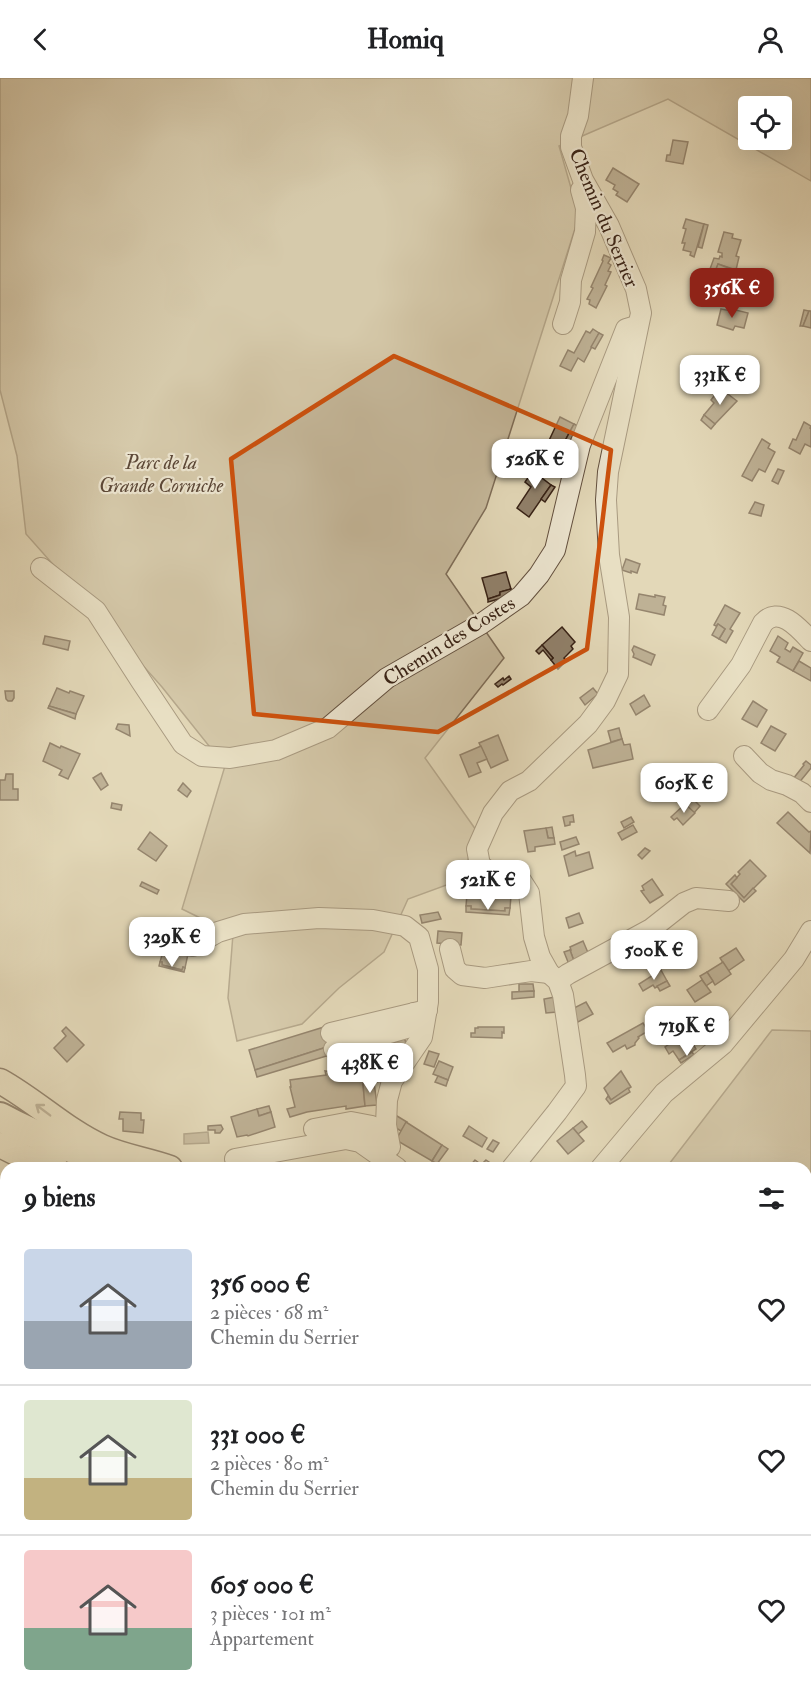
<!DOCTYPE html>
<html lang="fr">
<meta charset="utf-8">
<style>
body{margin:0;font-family:"IM FELL Double Pica",serif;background:#f2f2f2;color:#202124;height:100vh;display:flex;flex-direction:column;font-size:22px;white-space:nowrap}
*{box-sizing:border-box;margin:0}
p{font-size:20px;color:#757577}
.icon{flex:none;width:33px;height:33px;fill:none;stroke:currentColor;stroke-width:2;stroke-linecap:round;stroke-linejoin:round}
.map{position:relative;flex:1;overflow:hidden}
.sheet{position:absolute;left:0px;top:1084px;width:812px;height:536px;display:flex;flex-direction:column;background:#fff;border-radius:18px 18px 0 0;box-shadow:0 6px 24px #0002}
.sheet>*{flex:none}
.controls{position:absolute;left:738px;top:18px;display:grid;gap:12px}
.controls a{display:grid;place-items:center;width:54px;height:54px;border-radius:6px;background:#fff;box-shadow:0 6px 24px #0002;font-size:30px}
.price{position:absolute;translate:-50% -51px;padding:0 14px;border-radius:12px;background:#fff;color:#222;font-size:20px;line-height:39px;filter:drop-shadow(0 2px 3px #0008)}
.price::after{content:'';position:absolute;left:50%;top:36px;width:18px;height:14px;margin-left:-9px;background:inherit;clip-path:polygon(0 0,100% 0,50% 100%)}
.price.selected{background:#8f2418;color:#fff}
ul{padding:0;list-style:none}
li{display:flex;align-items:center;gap:18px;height:150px;padding:0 24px}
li+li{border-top:2px solid #e0e0e0}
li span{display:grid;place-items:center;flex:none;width:168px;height:120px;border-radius:6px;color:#555}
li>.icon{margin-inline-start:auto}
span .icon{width:72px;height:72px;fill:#fffc;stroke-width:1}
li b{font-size:26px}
h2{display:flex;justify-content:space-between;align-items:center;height:72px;padding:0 24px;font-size:26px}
header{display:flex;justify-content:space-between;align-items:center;height:78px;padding:0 24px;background:#fff;font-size:27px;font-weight:700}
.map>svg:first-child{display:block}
</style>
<header><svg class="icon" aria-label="back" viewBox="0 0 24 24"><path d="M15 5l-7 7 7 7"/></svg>Homiq<svg class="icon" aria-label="person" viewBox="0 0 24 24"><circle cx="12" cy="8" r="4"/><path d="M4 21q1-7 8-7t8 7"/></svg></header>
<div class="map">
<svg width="811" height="1619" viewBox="0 0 811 1619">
<rect width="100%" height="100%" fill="#e3d8b8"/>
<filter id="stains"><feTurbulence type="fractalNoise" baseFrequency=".00333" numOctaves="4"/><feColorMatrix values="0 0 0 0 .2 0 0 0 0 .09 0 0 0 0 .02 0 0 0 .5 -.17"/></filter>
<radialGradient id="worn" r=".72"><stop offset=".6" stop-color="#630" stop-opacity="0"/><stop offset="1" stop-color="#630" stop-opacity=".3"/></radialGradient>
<g fill="#c6b99c" stroke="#7e6d58" stroke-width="1.5" fill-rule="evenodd">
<path d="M0,0H811V103L668,21L559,68L579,138L486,430L446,496L504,580L425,680L476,752L463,801L408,821L384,874L339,910L302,946L237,963L228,920L233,856L182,831L225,688L162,609L26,456L17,378L0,312ZM748,28H782V62H748Z"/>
<polygon points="772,952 811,953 811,1619 405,1619 405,1614 806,1614 806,1090 666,1090"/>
<polygon points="0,1303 6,1305 6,1614 132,1614 131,1619 0,1619"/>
</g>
<polygon fill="#a99a81" stroke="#7b6a56" stroke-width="1.5" points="208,1054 209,1065 184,1066 184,1056"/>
<g fill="#90806a" stroke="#372115" stroke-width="1.5">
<polygon points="673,62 688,64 683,86 666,83 667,77 670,77"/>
<polygon points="613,90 639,106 627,124 616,117 618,114 613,111 615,107 606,102"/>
<polygon points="686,141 704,146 694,179 690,177 691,174 683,172 685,165 682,165 686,151 683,150"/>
<polygon points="704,146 708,147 702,170 698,169"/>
<polygon points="724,154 733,156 732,160 741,162 736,178 739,179 736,192 718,186 716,193 710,191 714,180 719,181 720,178 722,179 722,175 718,174"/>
<polygon points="604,177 611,180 608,185 611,187 608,193 611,194 605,207 607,208 596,230 589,226 590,222 587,221 593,210 591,209 603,183 602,182"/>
<polygon points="718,186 734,192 733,196 716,191"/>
<polygon points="721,231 731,233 732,231 748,235 744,250 735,248 733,252 717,247"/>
<polygon points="804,232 809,233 803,248 800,248"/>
<polygon points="809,233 811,233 811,250 803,248"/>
<polygon points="593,251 599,255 584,284 578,280 571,293 560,288 568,272 574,275 586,253 590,255"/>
<polygon points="599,255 603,257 595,271 591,269"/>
<polygon points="720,310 737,323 715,346 704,337 714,325 711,322"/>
<polygon points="704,337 715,346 711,351 701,342"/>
<polygon points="560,339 574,346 559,374 548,392 536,383 545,371"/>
<polygon points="804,344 811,348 810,350 811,351 811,369 805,366 800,376 789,370 793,361 796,362"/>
<polygon points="574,346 578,348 563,377 559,374"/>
<polygon points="762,361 770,366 768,370 775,374 765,394 759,391 752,403 742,398"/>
<polygon points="538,385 548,392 542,400 551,407 529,439 517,430 531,409 525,404"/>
<polygon points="778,391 784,393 778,406 772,403"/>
<polygon points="551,407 555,409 545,424 541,421"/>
<polygon points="755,424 764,427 761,438 749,435"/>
<polygon points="626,481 640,486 637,495 631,493 631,495 622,492"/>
<polygon points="506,494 511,511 500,514 500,517 488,521 482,500"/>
<polygon points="511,511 513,517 488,524 488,521 500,517 500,514"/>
<polygon points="639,516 655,519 655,517 665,519 663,527 666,528 664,537 636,531"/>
<polygon points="725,527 740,535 730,551 733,553 726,565 719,561 725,551 718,546 716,548 714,547"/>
<polygon points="718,546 725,551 719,561 712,557"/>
<polygon points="562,549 575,564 571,568 573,571 564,580 566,583 558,591 551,582 553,580 542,567"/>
<polygon points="45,558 70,563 68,572 43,566"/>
<polygon points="778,558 788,565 785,571 790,574 793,569 803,575 793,593 777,584 780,579 770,573"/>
<polygon points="542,567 553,580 551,582 543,572 539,576 536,573"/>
<polygon points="634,568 655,577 651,587 633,579 634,576 632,572"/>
<polygon points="799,583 811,590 811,603 793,593"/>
<polygon points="509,598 511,601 503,607 502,606 498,609 495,606 503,600 504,602"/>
<polygon points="57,610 69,615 70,613 84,618 76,636 49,628"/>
<polygon points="593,610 598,616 585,627 580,620"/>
<polygon points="5,613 14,613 14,620 12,623 8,623 6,621"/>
<polygon points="644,617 650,628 636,637 630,626"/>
<polygon points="753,623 767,632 757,649 742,641"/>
<polygon points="49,628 76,636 75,641 48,630"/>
<polygon points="118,646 129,647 130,658 116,651"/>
<polygon points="771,648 786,656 775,673 761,665"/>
<polygon points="619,650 622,661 611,664 608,653"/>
<polygon points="498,657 508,682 491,690 479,665"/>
<polygon points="622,661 624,667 630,666 633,681 593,690 588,672"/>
<polygon points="50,665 60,670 61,668 80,676 68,701 59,697 62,692 43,683"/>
<polygon points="481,668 487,681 477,685 481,694 469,699 460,677"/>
<polygon points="806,683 811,687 811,690 798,706 793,701 804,687 803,686"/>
<polygon points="101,695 108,707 101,712 93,700"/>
<polygon points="6,696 13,696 13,711 18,711 18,722 0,722 0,702 5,702"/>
<polygon points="183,705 191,713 187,719 178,712"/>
<polygon points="691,719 700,728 694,735 685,726"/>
<polygon points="112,725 122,727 121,732 111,730"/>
<polygon points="685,726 695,735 683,747 677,740 674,742 671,739"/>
<polygon points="788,734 809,754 811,753 810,775 777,745"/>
<polygon points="573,737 574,744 570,744 570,747 565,748 563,739"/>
<polygon points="631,739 634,744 624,750 621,744"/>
<polygon points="633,747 637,754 622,762 618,755"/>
<polygon points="552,749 554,760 548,760 546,750"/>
<polygon points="546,750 548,760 554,760 555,766 535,769 535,773 528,774 524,753"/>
<polygon points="150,754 167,768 156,783 138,771"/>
<polygon points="576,759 579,766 562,772 560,764"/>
<polygon points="645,770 650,773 642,781 638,777"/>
<polygon points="575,773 576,778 589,774 593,790 569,798 564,778"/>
<polygon points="750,782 766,798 744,820 731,806 740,796 738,794"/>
<polygon points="735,797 737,800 731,806 744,820 753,810 756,813 744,824 726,806"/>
<polygon points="652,801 663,817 650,825 641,813 644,812 642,808"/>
<polygon points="142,804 159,812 157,816 140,808"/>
<polygon points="467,816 511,818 510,830 505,830 505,833 471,831 471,828 466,828"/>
<polygon points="466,828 471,828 471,831 505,833 505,830 510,830 509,837 466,834"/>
<polygon points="438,834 441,841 422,845 420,837"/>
<polygon points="579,835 583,845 569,850 566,840"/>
<polygon points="438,853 462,855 461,867 437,865"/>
<polygon points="583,863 589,877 574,883 570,872 571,872 570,869"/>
<polygon points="164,870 188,876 185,890 183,889 182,892 162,887 162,884 160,884"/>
<polygon points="736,870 744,882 728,893 720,880"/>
<polygon points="570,872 575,886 570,889 564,874"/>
<polygon points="160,884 162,884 162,887 182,892 183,889 185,890 184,894 159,888"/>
<polygon points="723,884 731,896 715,907 707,894"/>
<polygon points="661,892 667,903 655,910 653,907 643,913 639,906"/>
<polygon points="707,894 713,903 706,908 700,898"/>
<polygon points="702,902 711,914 695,924 687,912"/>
<polygon points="667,903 670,908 660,913 657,908"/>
<polygon points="519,906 533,906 534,913 519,914"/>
<polygon points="534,913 534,919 512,921 512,914"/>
<polygon points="555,919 557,934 546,935 544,921"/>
<polygon points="586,924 593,936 578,944 572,931"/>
<polygon points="643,945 648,953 638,959 639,960 635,965 635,967 627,971 625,967 613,974 607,965"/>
<polygon points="66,949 84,967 67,984 54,970 66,958 62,953"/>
<polygon points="324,949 330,968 255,992 249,972"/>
<polygon points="478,949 504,949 504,955 502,954 502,960 471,959 471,955 475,955 475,950 478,950"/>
<polygon points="714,951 720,961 709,968 702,958"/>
<polygon points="686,954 696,971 679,982 673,973 669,976 665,969"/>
<polygon points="404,960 408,969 393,975 389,966"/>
<polygon points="330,968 333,976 257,999 255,992"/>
<polygon points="429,973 439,976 434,989 424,986"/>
<polygon points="692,974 694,977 681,985 679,982"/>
<polygon points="439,983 453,989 448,1002 433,996"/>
<polygon points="379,985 382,1003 375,1004 371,986"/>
<polygon points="371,986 375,1004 363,1006 365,1028 346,1031 346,1028 307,1034 290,1039 287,1031 295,1029 290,1009 291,1009 290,1002 326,997 325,993 333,994 333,992 343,990 342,988 350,987 350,989"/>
<polygon points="621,993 631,1009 611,1022 604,1010"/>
<polygon points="438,998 448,1002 446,1008 435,1004"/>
<polygon points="374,1004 377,1027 365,1028 363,1006"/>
<polygon points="628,1010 630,1014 610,1026 606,1021 608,1018 611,1022"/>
<polygon points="269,1028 271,1034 259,1038 257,1031"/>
<polygon points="257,1031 259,1038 271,1034 275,1049 248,1058 247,1057 237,1059 231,1039"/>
<polygon points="120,1034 141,1035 141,1042 144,1042 143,1055 123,1053 123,1041 119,1041"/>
<polygon points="397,1038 407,1044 401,1053 391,1047"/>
<polygon points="582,1043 587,1049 578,1056 573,1050"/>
<polygon points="406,1044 442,1067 432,1083 396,1062"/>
<polygon points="221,1047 223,1051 220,1055 215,1055 215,1052 208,1052 208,1048"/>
<polygon points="469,1048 487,1060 482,1069 463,1058"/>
<polygon points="573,1050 584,1063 568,1076 557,1063"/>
<polygon points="493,1062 499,1065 493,1074 487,1071"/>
<polygon points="442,1067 448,1071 437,1086 432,1083"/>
<polygon points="475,1082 486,1090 468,1090"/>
<polygon points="486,1082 498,1090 490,1090 483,1085"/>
<polygon points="4,1130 6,1131 6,1147 1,1143 4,1139 0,1135"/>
<polygon points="4,1233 6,1233 6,1254 0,1253"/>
</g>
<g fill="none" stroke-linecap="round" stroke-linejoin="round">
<defs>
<g id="minor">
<polyline points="563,246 570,224 571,202 585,154 586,130 581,112"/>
<polyline points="41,490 96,533 141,603 183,666 202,678 230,680 276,672 328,650 387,600 481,546 521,518 539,497 555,472 580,367 626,251 636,248"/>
<path d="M708,632L741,587L763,545C779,527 799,550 811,563"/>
<polyline points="744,678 760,695 771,702 787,707 802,715 811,724"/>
<polyline points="148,863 193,868 218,854 244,846 319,840 373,842 405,848 419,859 428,891 428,924 422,959 392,1003 387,1022 386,1047 390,1069"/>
<polyline points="450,871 455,891 462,897 485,900 531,893 549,895"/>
<polyline points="558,903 568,896 651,851 684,825 696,820 729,823"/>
<polyline points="331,955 427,932"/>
<polyline points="334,971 407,950 414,935"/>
<polyline points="314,1051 351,1044 372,1048 389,1068"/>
<polyline points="235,1081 346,1061 360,1064 397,1090"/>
<polyline points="512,1090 557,1034 576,1008 575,997 563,917 558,903 549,895 540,879 534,859 529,815 520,801 511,796 488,793 480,787 477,771 493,735 510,713 529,703 588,646 605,623 618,596 619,539 609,477 606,422 608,394 641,235 636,211 609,148 583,102 571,69 571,58 578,38 583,0"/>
<polyline points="601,1090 664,1015 723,966 794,881 811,853"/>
<polyline points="0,1172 6,1179"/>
<polyline points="323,1614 332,1619"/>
<polyline points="166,1619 167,1614"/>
<polyline points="278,1619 294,1614"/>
</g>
<g id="major">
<path d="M0,1003C36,1023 65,1052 102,1069C124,1079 148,1082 170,1090"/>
<polyline points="0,1067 26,1080 56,1090"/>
<polyline points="358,1614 359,1619"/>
<polyline points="381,1614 382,1619"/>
</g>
<path id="highway" d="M0,1039C44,1063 92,1079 140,1090"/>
</defs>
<use href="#minor" stroke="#624f3e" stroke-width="22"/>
<use href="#major" stroke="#372115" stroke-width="27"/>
<use href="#highway" stroke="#372115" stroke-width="32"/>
<use href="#minor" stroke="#ede6d1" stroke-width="20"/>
<use href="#major" stroke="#e3d8b8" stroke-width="24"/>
<use href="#highway" stroke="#e3d8b8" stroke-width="28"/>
</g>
<defs><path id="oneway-shaft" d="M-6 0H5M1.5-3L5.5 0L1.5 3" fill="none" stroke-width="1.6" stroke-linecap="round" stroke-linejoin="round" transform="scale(1.5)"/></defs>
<use stroke="#8d7c66" href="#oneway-shaft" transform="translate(43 1032) rotate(-143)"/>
<path d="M0 0H811V1619H0ZM394,278L611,372L587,571L438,654L254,636L231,381Z" fill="#e3d8b8" fill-opacity=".55" fill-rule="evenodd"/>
<path fill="none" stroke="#cd510d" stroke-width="4.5" stroke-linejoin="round" d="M394,278L611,372L587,571L438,654L254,636L231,381Z"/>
<g text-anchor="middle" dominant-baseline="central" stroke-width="4.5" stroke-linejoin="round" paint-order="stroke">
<g font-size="20" fill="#372115" stroke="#ede6d1">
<text transform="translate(604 140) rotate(67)">Chemin du Serrier</text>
<text transform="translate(449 563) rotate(-32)">Chemin des Costes</text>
</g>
<g font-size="20" font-style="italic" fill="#5b4737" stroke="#ede6d1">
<text x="161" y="384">Parc de la<tspan x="161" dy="23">Grande Corniche</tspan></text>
</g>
</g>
<rect width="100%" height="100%" filter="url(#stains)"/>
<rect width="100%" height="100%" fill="url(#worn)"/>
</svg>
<div class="controls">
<a><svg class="icon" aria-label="locate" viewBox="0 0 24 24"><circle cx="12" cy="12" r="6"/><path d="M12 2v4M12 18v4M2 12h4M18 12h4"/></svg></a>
</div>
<b class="price selected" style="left:732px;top:241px">356K €</b>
<b class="price" style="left:720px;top:328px">331K €</b>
<b class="price" style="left:535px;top:412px">526K €</b>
<b class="price" style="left:684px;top:736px">605K €</b>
<b class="price" style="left:488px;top:833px">521K €</b>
<b class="price" style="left:172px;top:890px">329K €</b>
<b class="price" style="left:654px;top:903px">500K €</b>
<b class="price" style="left:687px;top:979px">719K €</b>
<b class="price" style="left:370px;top:1016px">438K €</b>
<section class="sheet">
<h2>9 biens<svg class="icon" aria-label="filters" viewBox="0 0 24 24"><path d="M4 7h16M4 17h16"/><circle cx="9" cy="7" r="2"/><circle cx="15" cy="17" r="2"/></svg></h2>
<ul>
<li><span style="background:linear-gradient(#c9d6e8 60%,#9aa5b1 0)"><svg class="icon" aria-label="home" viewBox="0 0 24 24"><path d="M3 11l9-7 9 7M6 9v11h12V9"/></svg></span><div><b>356 000 €</b><p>2 pièces · 68 m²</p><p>Chemin du Serrier</p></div><svg class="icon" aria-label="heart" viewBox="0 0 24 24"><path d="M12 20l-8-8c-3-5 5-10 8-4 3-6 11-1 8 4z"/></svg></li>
<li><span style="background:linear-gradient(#dfe7d0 65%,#c2b280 0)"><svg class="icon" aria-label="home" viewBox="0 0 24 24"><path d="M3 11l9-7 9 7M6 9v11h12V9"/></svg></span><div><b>331 000 €</b><p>2 pièces · 80 m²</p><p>Chemin du Serrier</p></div><svg class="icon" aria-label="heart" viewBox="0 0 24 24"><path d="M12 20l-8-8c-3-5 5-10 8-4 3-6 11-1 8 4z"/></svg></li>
<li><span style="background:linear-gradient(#f6c9c9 65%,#7fa58c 0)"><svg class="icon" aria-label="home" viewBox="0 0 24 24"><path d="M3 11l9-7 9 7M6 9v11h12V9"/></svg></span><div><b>605 000 €</b><p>3 pièces · 101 m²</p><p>Appartement</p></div><svg class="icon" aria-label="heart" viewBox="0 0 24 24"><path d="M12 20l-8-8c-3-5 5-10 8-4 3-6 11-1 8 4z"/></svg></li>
</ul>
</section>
</div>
